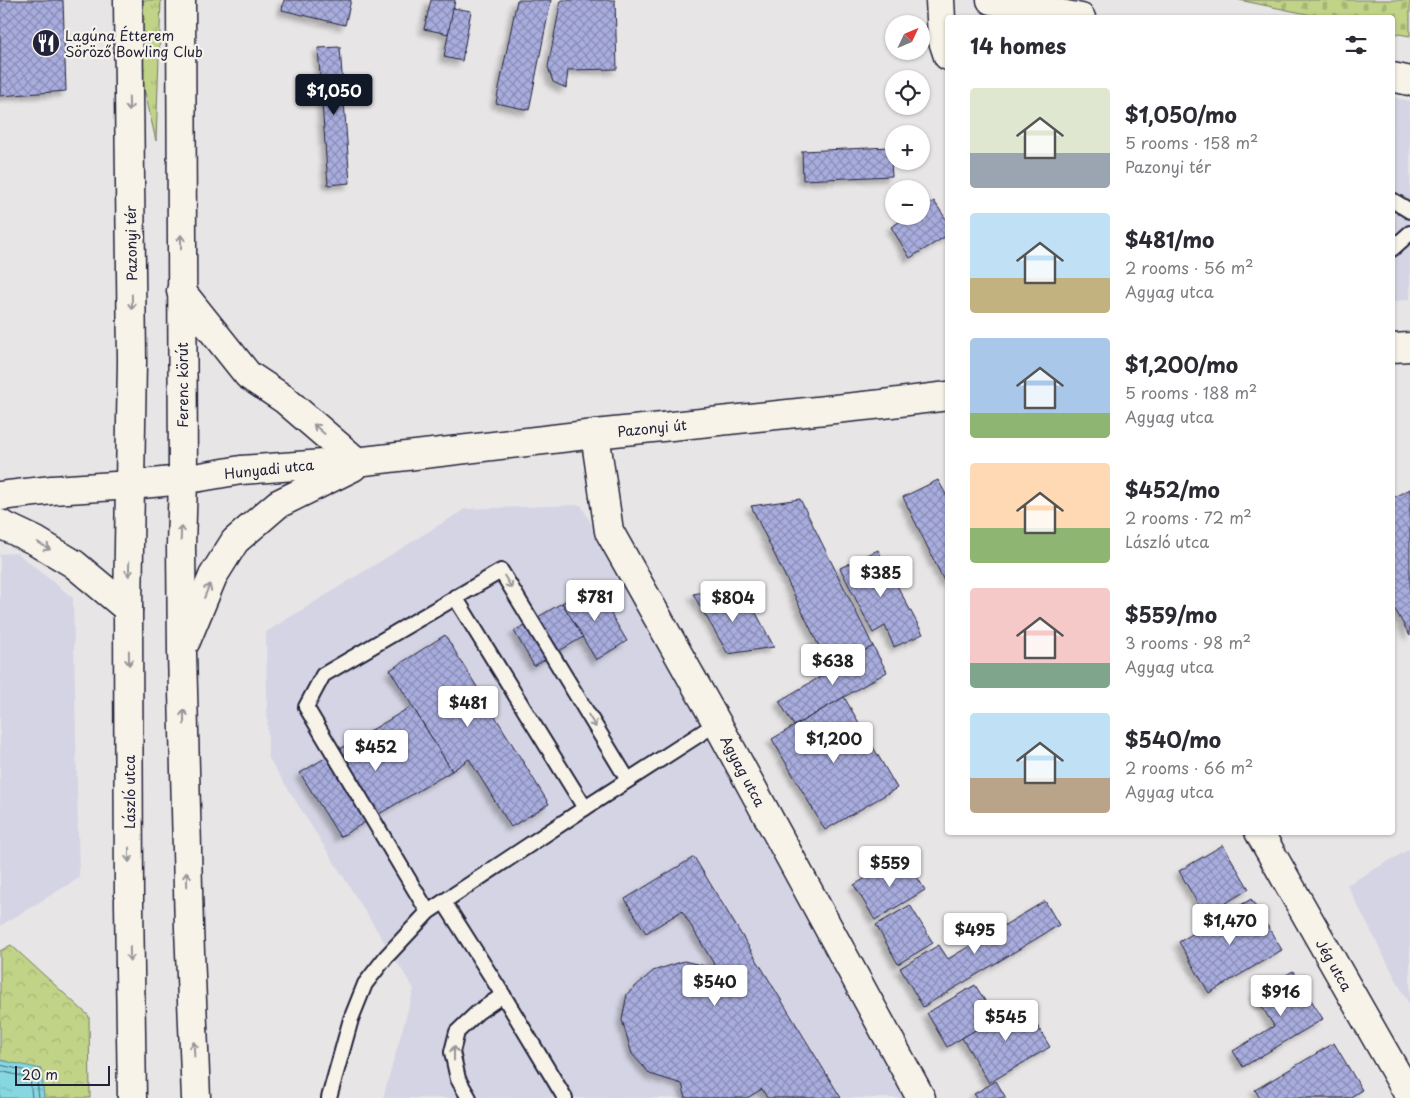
<!DOCTYPE html>
<meta charset="utf-8">
<style>
body{margin:0;font-family:"Playpen Sans",sans-serif;background:#f2f2f3;color:#2b2b33;height:100vh;display:flex;flex-direction:column;font-size:19px;white-space:nowrap}
*{box-sizing:border-box;margin:0}
p{font-size:16px;color:#7c7c81}
.icon{flex:none;width:28px;height:28px;fill:none;stroke:currentColor;stroke-width:2;stroke-linecap:round;stroke-linejoin:round}
.map{position:relative;flex:1;overflow:hidden}
.details{position:absolute;left:945px;top:15px;width:450px;height:820px;display:flex;flex-direction:column;background:#fff;border-radius:5px;box-shadow:0 1px 4px #0004}
.details>*{flex:none}
.needle{width:32px;rotate:46deg}
.tools{position:absolute;left:885px;top:15px;display:grid;gap:10px}
.tools a{display:grid;place-items:center;width:45px;height:45px;border-radius:50%;background:#fff;box-shadow:0 1px 4px #0004;font-size:25px}
.scale{position:absolute;left:15px;bottom:12px;width:95px;box-sizing:border-box;padding-left:5px;border:2px solid #22223b;border-top:0;font-size:14px;line-height:18px;white-space:nowrap;color:#22223b;-webkit-text-stroke:4px #f7f3e8;paint-order:stroke}
.price{position:absolute;translate:-50% -42px;padding:0 11px;border-radius:5px;background:#fff;color:#222;font-size:16px;line-height:32px;filter:drop-shadow(0 1px 2px #0008)}
.price::after{content:'';position:absolute;left:50%;top:30px;width:15px;height:11px;margin-left:-8px;background:inherit;clip-path:polygon(0 0,100% 0,50% 100%)}
.price.selected{background:#111827;color:#fff}
ul{padding:0;list-style:none}
li{display:flex;align-items:center;gap:15px;height:125px;padding:0 25px}
li span{display:grid;place-items:center;flex:none;width:140px;height:100px;border-radius:5px;color:#555}
li>.icon{margin-inline-start:auto}
span .icon{width:60px;height:60px;fill:#fffc;stroke-width:1}
li b{font-size:21px}
h2{display:flex;justify-content:space-between;align-items:center;height:60px;padding:0 25px;font-size:21px}
.map>svg:first-child{display:block}
</style>
<div class="map">
<svg width="1410" height="1098" viewBox="0 0 1410 1098">
<defs>
<pattern id="grass-tufts" width="24" height="20" patternUnits="userSpaceOnUse" patternTransform="scale(1.25)"><rect width="24" height="20" fill="#c1d387"/><path d="M3 7l-1-3M5 7V3M7 7l1-3M15 17l-1-3M17 17v-4M19 17l1-3" fill="none" stroke="#a6b575"/></pattern>
<pattern id="cemetery-stones" width="16" height="16" patternUnits="userSpaceOnUse" patternTransform="scale(1.25)"><rect width="16" height="16" fill="#c1d387"/><path d="M2 7V4a2 2 0 0 1 4 0v3zM10 15v-3a2 2 0 0 1 4 0v3z" fill="#a6b575"/></pattern>
<pattern id="park-crowns" width="20" height="18" patternUnits="userSpaceOnUse" patternTransform="scale(1.25)"><rect width="20" height="18" fill="#c1d387"/><path d="M2 6a3 3 0 1 1 6 0M12 15a3 3 0 1 1 6 0" fill="none" stroke="#a6b575"/></pattern>
<pattern id="water-ripples" width="26" height="14" patternUnits="userSpaceOnUse" patternTransform="scale(1.25)"><rect width="26" height="14" fill="#86d7e0"/><path d="M2 4q2-2 4 0t4 0M15 11q2-2 4 0t4 0" fill="none" stroke="#73b8c1"/></pattern>
<pattern id="building-cross-hatch" width="8" height="8" patternUnits="userSpaceOnUse" patternTransform="scale(1.25)"><rect width="8" height="8" fill="#a9adde"/><path d="M0 0l8 8M0 8l8-8" fill="none" stroke="#898cb5"/></pattern>
<filter id="shadow"><feDropShadow dx="-4.5" dy="4.5" stdDeviation="2.5" flood-color="#0004"/></filter>
</defs>
<rect width="100%" height="100%" fill="#e7e5e6"/>
<filter id="ink" filterUnits="userSpaceOnUse"><feTurbulence type="fractalNoise" baseFrequency=".02" numOctaves="2"/><feDisplacementMap in="SourceGraphic" scale="10" xChannelSelector="R" yChannelSelector="G"/><feConvolveMatrix kernelMatrix="1 2 1 2 8 2 1 2 1" color-interpolation-filters="sRGB"/></filter>
<g filter="url(#ink)">
<g fill="#d4d4e4">
<polygon points="1392,97 1410,101 1410,299 1393,302"/>
<polygon points="581,505 907,1098 383,1098 414,989 268,757 266,632 465,509"/>
<polygon points="17,553 73,598 79,878 0,926 0,554"/>
<polygon points="1410,849 1410,1006 1347,885"/>
</g>
<polygon fill="url(#grass-tufts)" stroke="#727a61" points="141,0 161,0 156,141 142,79"/>
<polygon fill="url(#cemetery-stones)" stroke="#727a61" points="1239,0 1410,0 1410,36 1393,33 1392,18 1321,17"/>
<polygon fill="url(#park-crowns)" stroke="#727a61" points="11,945 89,1016 90,1098 0,1098 0,951"/>
<polygon fill="url(#water-ripples)" stroke="#5e8f9e" points="0,1060 41,1069 44,1098 0,1098"/>
<g fill="none" stroke-linecap="round" stroke-linejoin="round">
<g stroke="#4a6a7d" stroke-width="1">
<polyline points="0,1065 36,1073 39,1098"/>
<polyline points="0,1071 30,1078 32,1098"/>
</g>
</g>
<g fill="url(#building-cross-hatch)" stroke="#22223b" filter="url(#shadow)">
<polygon points="0,0 63,0 66,91 0,96"/>
<polygon points="284,0 351,0 345,25 282,10"/>
<polygon points="431,0 455,0 449,34 424,29"/>
<polygon points="517,0 551,0 529,110 496,103"/>
<polygon points="561,0 615,0 617,69 568,70 566,88 553,82 548,67"/>
<polygon points="453,8 471,11 462,61 444,57"/>
<polygon points="340,47 350,183 328,185 318,48"/>
<polygon points="890,147 892,176 803,180 802,151"/>
<polygon points="934,201 948,222 948,235 910,258 891,227 909,216 921,216 921,209"/>
<polygon points="938,480 948,498 948,582 945,583 903,497"/>
<polygon points="1410,489 1410,636 1392,604 1392,498"/>
<polygon points="800,499 873,646 831,671 751,506"/>
<polygon points="878,550 923,634 894,647 885,626 873,633 840,568"/>
<polygon points="593,584 627,641 596,660 562,603"/>
<polygon points="726,588 740,610 754,609 774,647 728,654 693,594"/>
<polygon points="562,603 583,637 534,666 514,631"/>
<polygon points="445,635 549,804 511,827 469,759 452,771 390,670"/>
<polygon points="873,646 887,672 794,726 779,701"/>
<polygon points="844,697 897,788 825,830 772,739"/>
<polygon points="412,706 452,771 340,837 300,773"/>
<polygon points="1223,845 1249,889 1205,916 1179,871"/>
<polygon points="904,855 925,890 875,920 854,885"/>
<polygon points="694,857 841,1098 767,1098 762,1089 747,1098 686,1098 682,1084 650,1074 632,1054 622,1020 627,994 653,971 684,961 717,969 682,911 646,933 625,899"/>
<polygon points="1251,899 1282,950 1209,993 1179,942"/>
<polygon points="1045,901 1059,925 923,1007 900,968 939,945 948,959"/>
<polygon points="910,905 933,943 898,964 876,925"/>
<polygon points="1293,971 1323,1019 1243,1067 1233,1051 1274,1026 1254,994"/>
<polygon points="975,985 996,1018 947,1047 927,1013"/>
<polygon points="1023,1002 1050,1047 989,1083 962,1038"/>
<polygon points="1334,1043 1362,1090 1349,1098 1260,1098 1255,1090"/>
<polygon points="996,1081 1006,1098 977,1098 974,1094"/>
</g>
<g fill="none" stroke-linecap="round" stroke-linejoin="round">
<defs>
<g id="lane">
<polyline points="1392,200 1410,211"/>
<polyline points="1392,249 1410,233"/>
<polyline points="455,597 585,808"/>
<polyline points="444,902 503,995 565,1098"/>
<polyline points="428,912 306,707 323,675 501,571 628,780"/>
<polyline points="329,1098 351,1019 365,984 386,957 428,912 585,808 717,723"/>
<polyline points="469,1098 458,1079 452,1052 457,1032 478,1012 503,995"/>
</g>
<g id="street">
<polyline points="940,0 942,38 948,56"/>
<polyline points="991,0 1081,18"/>
<polyline points="1392,77 1410,81"/>
<polyline points="595,434 609,531 717,723 921,1098"/>
<polyline points="1259,832 1410,1097"/>
</g>
<polyline id="secondary" points="0,496 52,490 131,485"/>
<g id="primary">
<polyline points="128,0 132,361 128,609 129,905 132,1098"/>
<polyline points="181,0 183,480 181,546 182,652 189,928 196,1098"/>
<polyline points="181,291 248,375 284,399 356,461"/>
<polyline points="1392,348 1410,347"/>
<polyline points="131,485 183,480 241,470 364,461 595,434 883,404 948,396"/>
<polyline points="0,524 36,541 74,564 128,609"/>
<polyline points="186,641 213,576 235,541 278,504 353,467"/>
</g>
</defs>
<use href="#lane" stroke="#22223b" stroke-width="18"/>
<use href="#street" stroke="#22223b" stroke-width="31"/>
<use href="#secondary" stroke="#22223b" stroke-width="31"/>
<use href="#primary" stroke="#22223b" stroke-width="31"/>
<use href="#lane" stroke="#f7f3e8" stroke-width="14"/>
<use href="#street" stroke="#f7f3e8" stroke-width="28"/>
<use href="#secondary" stroke="#f7f3e8" stroke-width="28"/>
<use href="#primary" stroke="#f7f3e8" stroke-width="28"/>
</g>
<defs><path id="oneway-shaft" d="M-6 0H5M1.5-3L5.5 0L1.5 3" fill="none" stroke-width="1.6" stroke-linecap="round" stroke-linejoin="round" transform="scale(1.25)"/></defs>
<g stroke="#97959a">
<use href="#oneway-shaft" transform="translate(129 104) rotate(89)"/>
<use href="#oneway-shaft" transform="translate(181 242) rotate(-90)"/>
<use href="#oneway-shaft" transform="translate(132 302) rotate(89)"/>
<use href="#oneway-shaft" transform="translate(319 429) rotate(-139)"/>
<use href="#oneway-shaft" transform="translate(181 533) rotate(-88)"/>
<use href="#oneway-shaft" transform="translate(44 546) rotate(31)"/>
<use href="#oneway-shaft" transform="translate(129 569) rotate(91)"/>
<use href="#oneway-shaft" transform="translate(508 582) rotate(59)"/>
<use href="#oneway-shaft" transform="translate(207 591) rotate(-68)"/>
<use href="#oneway-shaft" transform="translate(129 658) rotate(89)"/>
<use href="#oneway-shaft" transform="translate(184 717) rotate(-91)"/>
<use href="#oneway-shaft" transform="translate(592 721) rotate(59)"/>
<use href="#oneway-shaft" transform="translate(129 855) rotate(90)"/>
<use href="#oneway-shaft" transform="translate(187 879) rotate(-91)"/>
<use href="#oneway-shaft" transform="translate(130 954) rotate(89)"/>
<use href="#oneway-shaft" transform="translate(194 1049) rotate(-93)"/>
<use href="#oneway-shaft" transform="translate(454 1053) rotate(-90)"/>
</g>
</g>
<defs>
<symbol id="restaurant-disc" viewBox="-11 -11 22 22"><circle r="9.5" fill="#22223b" stroke="#f7f3e8"/><path d="M-5-6h1v4h1v-4h1v4h1v-4h1v5L-1.5 .5V6h-2V.5L-5-1ZM5-6V6H3V1.5H1.5Q1.5-4 5-6Z" fill="#fff"/></symbol>
</defs>
<g fill-rule="evenodd">
<use href="#restaurant-disc" x="30" y="27" width="32" height="32"/>
</g>
<g text-anchor="middle" dominant-baseline="central" stroke-width="4.5" stroke-linejoin="round" paint-order="stroke">
<g font-size="14" fill="#22223b" stroke="#f7f3e8" text-anchor="start">
<text x="65" y="35">Lagúna Étterem<tspan x="65" dy="16">Söröző Bowling Club</tspan></text>
</g>
<g font-size="14" fill="#22223b" stroke="#f7f3e8">
<text transform="translate(131 243) rotate(-91)">Pazonyi tér</text>
<text transform="translate(182 385) rotate(-90)">Ferenc körút</text>
<text transform="translate(652 428) rotate(-6)">Pazonyi út</text>
<text transform="translate(269 469) rotate(-6)">Hunyadi utca</text>
<text transform="translate(743 771) rotate(62)">Agyag utca</text>
<text transform="translate(129 792) rotate(-90)">László utca</text>
<text transform="translate(1334 965) rotate(60)">Jég utca</text>
</g>
</g>
</svg>
<div class="tools">
<a><svg class="needle" viewBox="-14 -14 28 28"><path d="M0-13l5 13h-10z" fill="#e53935"/><path d="M0 13l5-13h-10z" fill="#7c7c81"/></svg></a>
<a><svg class="icon" aria-label="locate" viewBox="0 0 24 24"><circle cx="12" cy="12" r="6"/><path d="M12 2v4M12 18v4M2 12h4M18 12h4"/></svg></a>
<a>+</a>
<a>−</a>
</div>
<div class="scale">20 m</div>
<b class="price selected" style="left:334px;top:116px">$1,050</b>
<b class="price" style="left:881px;top:598px">$385</b>
<b class="price" style="left:595px;top:622px">$781</b>
<b class="price" style="left:733px;top:623px">$804</b>
<b class="price" style="left:833px;top:686px">$638</b>
<b class="price" style="left:468px;top:728px">$481</b>
<b class="price" style="left:834px;top:764px">$1,200</b>
<b class="price" style="left:376px;top:772px">$452</b>
<b class="price" style="left:890px;top:888px">$559</b>
<b class="price" style="left:1230px;top:946px">$1,470</b>
<b class="price" style="left:975px;top:955px">$495</b>
<b class="price" style="left:715px;top:1007px">$540</b>
<b class="price" style="left:1281px;top:1017px">$916</b>
<b class="price" style="left:1006px;top:1042px">$545</b>
<section class="details">
<h2>14 homes<svg class="icon" aria-label="filters" viewBox="0 0 24 24"><path d="M4 7h16M4 17h16"/><circle cx="9" cy="7" r="2"/><circle cx="15" cy="17" r="2"/></svg></h2>
<ul>
<li><span style="background:linear-gradient(#dfe7d0 65%,#9aa5b1 0)"><svg class="icon" aria-label="home" viewBox="0 0 24 24"><path d="M3 11l9-7 9 7M6 9v11h12V9"/></svg></span><div><b>$1,050/mo</b><p>5 rooms · 158 m²</p><p>Pazonyi tér</p></div></li>
<li><span style="background:linear-gradient(#bfe0f5 65%,#c2b280 0)"><svg class="icon" aria-label="home" viewBox="0 0 24 24"><path d="M3 11l9-7 9 7M6 9v11h12V9"/></svg></span><div><b>$481/mo</b><p>2 rooms · 56 m²</p><p>Agyag utca</p></div></li>
<li><span style="background:linear-gradient(#a9c7e8 75%,#8fb573 0)"><svg class="icon" aria-label="home" viewBox="0 0 24 24"><path d="M3 11l9-7 9 7M6 9v11h12V9"/></svg></span><div><b>$1,200/mo</b><p>5 rooms · 188 m²</p><p>Agyag utca</p></div></li>
<li><span style="background:linear-gradient(#ffd9b3 65%,#8fb573 0)"><svg class="icon" aria-label="home" viewBox="0 0 24 24"><path d="M3 11l9-7 9 7M6 9v11h12V9"/></svg></span><div><b>$452/mo</b><p>2 rooms · 72 m²</p><p>László utca</p></div></li>
<li><span style="background:linear-gradient(#f6c9c9 75%,#7fa58c 0)"><svg class="icon" aria-label="home" viewBox="0 0 24 24"><path d="M3 11l9-7 9 7M6 9v11h12V9"/></svg></span><div><b>$559/mo</b><p>3 rooms · 98 m²</p><p>Agyag utca</p></div></li>
<li><span style="background:linear-gradient(#bfe0f5 65%,#b9a48a 0)"><svg class="icon" aria-label="home" viewBox="0 0 24 24"><path d="M3 11l9-7 9 7M6 9v11h12V9"/></svg></span><div><b>$540/mo</b><p>2 rooms · 66 m²</p><p>Agyag utca</p></div></li>
</ul>
</section>
</div>
